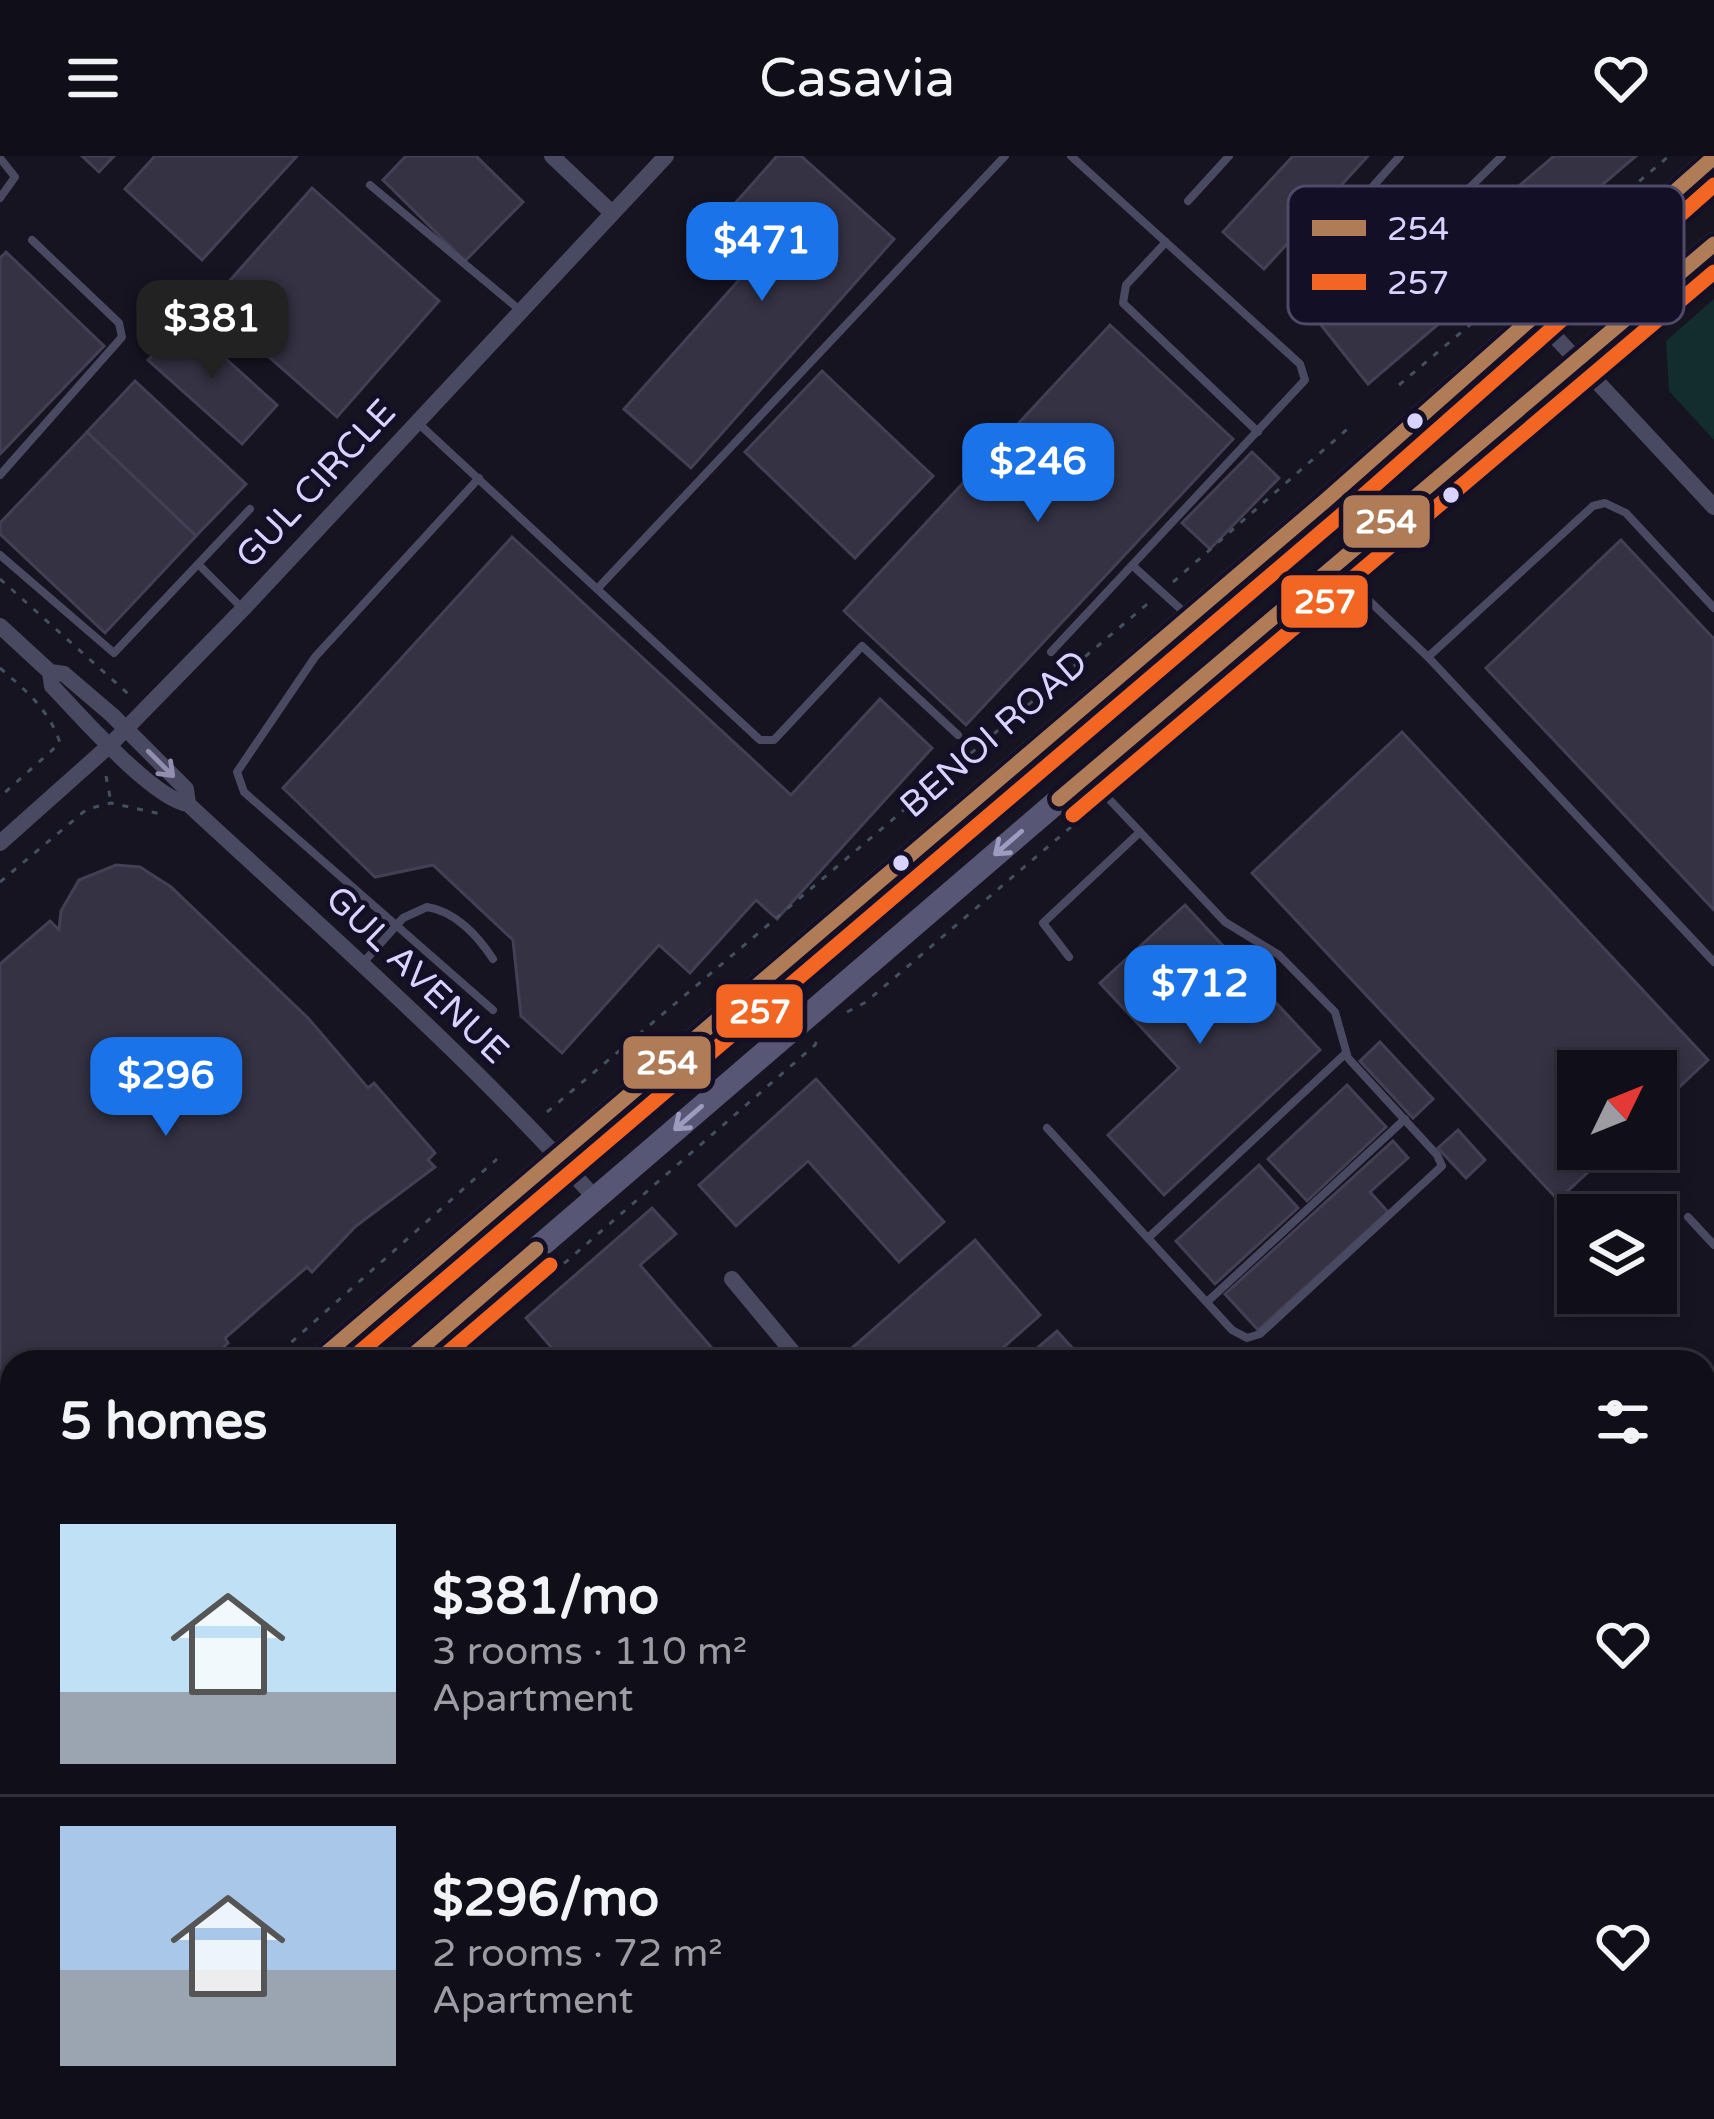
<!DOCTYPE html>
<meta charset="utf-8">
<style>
body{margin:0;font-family:"Varela Round",sans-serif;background:#191822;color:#f1f3f6;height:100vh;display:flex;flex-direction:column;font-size:45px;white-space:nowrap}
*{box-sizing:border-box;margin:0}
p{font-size:39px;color:#9c9ca2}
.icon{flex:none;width:66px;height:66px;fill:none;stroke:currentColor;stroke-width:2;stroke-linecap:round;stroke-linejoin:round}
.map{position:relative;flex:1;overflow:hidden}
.side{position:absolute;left:0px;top:1194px;width:1716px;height:771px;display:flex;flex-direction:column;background:#100f19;border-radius:36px 36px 0 0;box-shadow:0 6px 18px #0003,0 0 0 3px #302f38}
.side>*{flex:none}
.needle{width:78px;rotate:47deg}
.controls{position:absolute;left:1557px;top:894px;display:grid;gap:24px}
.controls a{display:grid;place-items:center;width:120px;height:120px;border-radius:0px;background:#100f19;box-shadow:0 6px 18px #0003,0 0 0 3px #302f38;font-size:60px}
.price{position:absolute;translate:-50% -102px;padding:0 27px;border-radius:24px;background:#1a73e8;color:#fff;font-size:39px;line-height:78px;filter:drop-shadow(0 3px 6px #0008)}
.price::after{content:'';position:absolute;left:50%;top:72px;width:36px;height:27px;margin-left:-18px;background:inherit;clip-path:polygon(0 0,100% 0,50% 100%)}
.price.selected{background:#222;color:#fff}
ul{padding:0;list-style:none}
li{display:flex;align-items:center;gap:36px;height:300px;padding:0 60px}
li+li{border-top:3px solid #302f38}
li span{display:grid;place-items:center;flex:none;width:336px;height:240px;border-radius:0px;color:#555}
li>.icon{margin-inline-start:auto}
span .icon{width:144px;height:144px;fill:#fffc;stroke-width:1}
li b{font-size:51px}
h2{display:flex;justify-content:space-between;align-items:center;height:144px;padding:0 60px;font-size:51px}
header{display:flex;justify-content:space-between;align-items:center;height:156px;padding:0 60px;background:#100f19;font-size:54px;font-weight:600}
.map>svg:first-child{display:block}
</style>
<header><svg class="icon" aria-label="menu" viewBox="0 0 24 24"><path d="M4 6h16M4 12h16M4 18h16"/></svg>Casavia<svg class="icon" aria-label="heart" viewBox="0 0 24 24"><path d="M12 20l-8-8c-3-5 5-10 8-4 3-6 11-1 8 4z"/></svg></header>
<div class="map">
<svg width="1714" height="1963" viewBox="0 0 1714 1963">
<rect width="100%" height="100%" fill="#161421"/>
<polygon fill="#132c2d" points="1714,143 1714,284 1669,235 1666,185"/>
<polygon fill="#0d2144" points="1704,1901 1714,1911 1712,1963 1646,1963 1639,1953 1704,1953"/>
<g fill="#343243" stroke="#433f54" stroke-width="3">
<polygon points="82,0 114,0 99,16"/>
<polygon points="155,0 297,0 202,104 125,33"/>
<polygon points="406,0 476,0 523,46 465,105 383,24"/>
<polygon points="777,0 801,0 894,83 691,312 624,253 763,97 723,61"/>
<polygon points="1293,0 1368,0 1264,113 1223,76"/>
<polygon points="1554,0 1636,0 1368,228 1298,140 1333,107 1375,153"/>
<polygon points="312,32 439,145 337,261 209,148"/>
<polygon points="6,96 104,190 0,298 0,102"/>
<polygon points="183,164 277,249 242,288 148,204"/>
<polygon points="1110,169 1233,283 966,569 844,455"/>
<polygon points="822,215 933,320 855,402 745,296"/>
<polygon points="135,225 246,328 196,380 87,276"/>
<polygon points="87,276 196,380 105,477 0,378 0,367"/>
<polygon points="1252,296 1279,322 1210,393 1182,367"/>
<polygon points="512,381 791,639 880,543 932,592 777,763 756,744 690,817 659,789 562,897 521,860 513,784 433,709 375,721 283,632"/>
<polygon points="1621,384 1714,483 1714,754 1486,512"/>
<polygon points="1402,576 1708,904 1656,953 1656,915 1578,915 1578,993 1613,993 1558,1044 1252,717"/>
<polygon points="116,709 140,711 171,731 308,862 368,932 374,927 435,997 428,1004 435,1011 356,1070 312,1116 307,1111 225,1182 228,1187 215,1199 211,1195 198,1206 12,1206 12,1371 4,1377 0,1373 0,808 50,765 59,774 61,755 79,724"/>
<polygon points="1185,749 1320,894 1164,1039 1108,979 1179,912 1100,827"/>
<polygon points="1380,886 1433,943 1413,962 1360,905"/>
<polygon points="816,923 944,1066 899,1106 808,1005 736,1070 699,1029"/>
<polygon points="1347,929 1386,971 1307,1045 1268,1003"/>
<polygon points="1458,974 1485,1004 1466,1022 1438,992"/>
<polygon points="1393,985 1408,1002 1370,1036 1388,1056 1258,1174 1225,1138"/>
<polygon points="1259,1009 1298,1052 1215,1128 1176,1085"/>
<polygon points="652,1052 676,1078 640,1109 724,1206 564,1206 526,1162"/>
<polygon points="975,1084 1040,1159 987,1206 867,1206 853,1191"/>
<polygon points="1057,1175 1085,1206 1021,1206"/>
<polygon points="1709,1455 1714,1455 1714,1520 1704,1519 1704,1456"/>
<polygon points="12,1611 12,1782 0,1768 0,1622"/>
<polygon points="12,1846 12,1953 44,1953 33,1963 0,1962 0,1857"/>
<polygon points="154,1953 227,1953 236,1963 143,1963"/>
<polygon points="270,1953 317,1953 326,1963 279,1963"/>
<polygon points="412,1953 517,1953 505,1963 421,1963"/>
</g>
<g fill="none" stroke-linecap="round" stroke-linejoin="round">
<g stroke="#44505f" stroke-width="3" stroke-dasharray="6 9" stroke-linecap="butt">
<polyline points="1625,197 1714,121"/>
<polyline points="1399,229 1669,0"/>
<polyline points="1462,339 1558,256"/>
<polyline points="1367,421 1428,366"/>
<polyline points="0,423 133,542"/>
<polyline points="1173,426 1352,269"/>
<path d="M0,512C26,535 49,553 60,587L0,641"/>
<polyline points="106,620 111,646"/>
<polyline points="1119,630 1346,439"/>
<polyline points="0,726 87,653 111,647 161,658"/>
<polyline points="847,856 866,846 1098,648"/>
<polyline points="547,956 1152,444"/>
<polyline points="269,1206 497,1003"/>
<polyline points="451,1206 815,889 818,882"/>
<polyline points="0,1437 12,1427"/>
<polyline points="0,1587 12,1577"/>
</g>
<g stroke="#4a4962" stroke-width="8">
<polyline points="1400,0 1341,66 1344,78 1381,114 1391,109 1502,0"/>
<polyline points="0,2 15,21 0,42"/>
<polyline points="370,29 521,155"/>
<polyline points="1188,45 1229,0"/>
<polyline points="1166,86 1126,129 1123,147 1258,276"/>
<polyline points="418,267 760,584 774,584 862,490 958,579"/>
<polyline points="0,319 122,181 119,167 32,84"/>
<polyline points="479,322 315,501 237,616 244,636 493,854"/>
<polyline points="0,399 114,497 250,353"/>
<polyline points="200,410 241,451"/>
<polyline points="1133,410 1185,457"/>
<polyline points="1337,414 1428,501 1714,806"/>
<polyline points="598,432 1005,0"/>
<polyline points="1051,496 1305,224 1300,208 1071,0"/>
<polyline points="1428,501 1593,350 1605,347 1626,357 1714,452"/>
<polyline points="1069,801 1043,767 1140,676"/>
<path d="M362,808L403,762L427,751C455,755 478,780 493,803"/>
<polyline points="1047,972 1232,1174 1247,1182 1260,1178 1442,1010 1437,999 1348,902 1335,856 1279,799 1225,766 1092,625"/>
<polyline points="1688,1061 1714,1089"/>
<polyline points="1148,1082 1345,898"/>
<polyline points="1207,1146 1405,963"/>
<polyline points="1704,1405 1714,1412"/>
<polyline points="1704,1603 1714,1590"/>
<polyline points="0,1782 12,1796"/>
<polyline points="353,1953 362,1963"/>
<polyline points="1180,1953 1193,1963"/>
<polyline points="694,1963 706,1953"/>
<polyline points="819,1963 830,1953"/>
<polyline points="891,1963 899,1953"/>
<polyline points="1421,1963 1429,1953"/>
</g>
<g stroke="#4a4962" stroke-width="16">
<polyline points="552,0 612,57"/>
<polyline points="1534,158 1714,351"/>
<polyline points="0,470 50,516 64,518 112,559 186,633 188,648"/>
<path d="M50,516L52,530C80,559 152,642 188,648C326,776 470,901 595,1042"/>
<polyline points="0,687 110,589 243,453 666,0"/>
<polyline points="732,1123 801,1206"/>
<polyline points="81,1963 93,1953"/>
</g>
<g stroke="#575674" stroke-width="24">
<polyline points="316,1206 1325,345 1714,1"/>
<polyline points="405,1206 1087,620 1714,88"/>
<polyline points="0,1474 12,1464"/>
<polyline points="0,1549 12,1539"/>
</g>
<defs>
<g id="bus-1">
<polyline points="1059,643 1714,88"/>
<polyline points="316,1206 1325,345 1714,1"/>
<polyline points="405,1206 536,1093"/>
</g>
<g id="bus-2">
<polyline points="1073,659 1714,116"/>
<polyline points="348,1206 1339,361 1714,29"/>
<polyline points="437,1206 550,1109"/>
</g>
</defs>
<use href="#bus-1" stroke="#130f26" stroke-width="24"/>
<use href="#bus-2" stroke="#130f26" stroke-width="24"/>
<use href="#bus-1" stroke="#b07c57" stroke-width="15"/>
<use href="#bus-2" stroke="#f26522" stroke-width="15"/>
</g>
<defs><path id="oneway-shaft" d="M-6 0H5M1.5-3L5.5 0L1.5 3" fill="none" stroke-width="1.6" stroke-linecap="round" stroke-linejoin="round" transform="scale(3)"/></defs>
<use stroke="#928eb0" href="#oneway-shaft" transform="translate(161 608) rotate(45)"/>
<g stroke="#9e9bc0">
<use href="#oneway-shaft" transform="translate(1008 687) rotate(139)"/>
<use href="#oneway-shaft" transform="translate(688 962) rotate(139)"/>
</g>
<g fill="#d9d4ff" stroke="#130f26" stroke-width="4.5">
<circle cx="1415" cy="265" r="10"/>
<circle cx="1451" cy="339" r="10"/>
<circle cx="901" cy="707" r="10"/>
</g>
<g text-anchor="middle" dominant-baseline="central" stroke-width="9" stroke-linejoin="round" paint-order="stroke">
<g font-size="36" fill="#d9d4ff" stroke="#130f26">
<text transform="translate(316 328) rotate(-47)">GUL CIRCLE</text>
<text transform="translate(994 578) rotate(-41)">BENOI ROAD</text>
<text transform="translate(417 819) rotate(44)">GUL AVENUE</text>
</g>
</g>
<rect x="1288" y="30" width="396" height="138" rx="18" fill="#130f26" stroke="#4e4a67" stroke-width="3"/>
<rect x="1312" y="64" width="54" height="16" fill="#b07c57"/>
<rect x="1312" y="118" width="54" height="16" fill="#f26522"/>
<g font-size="33" fill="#d9d4ff">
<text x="1387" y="84">254</text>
<text x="1387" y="138">257</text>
</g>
<g stroke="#130f26" stroke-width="4.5">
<rect x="1341" y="337" width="91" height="57" rx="12" fill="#b07c57"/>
<rect x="1279" y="417" width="91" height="57" rx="12" fill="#f26522"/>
<rect x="714" y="826" width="91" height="58" rx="12" fill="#f26522"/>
<rect x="621" y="878" width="92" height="57" rx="12" fill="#b07c57"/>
</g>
<g font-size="33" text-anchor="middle" font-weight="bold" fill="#fff">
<text x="1386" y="377">254</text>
<text x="1325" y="457">257</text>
<text x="760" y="867">257</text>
<text x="667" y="918">254</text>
</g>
</svg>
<div class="controls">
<a><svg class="needle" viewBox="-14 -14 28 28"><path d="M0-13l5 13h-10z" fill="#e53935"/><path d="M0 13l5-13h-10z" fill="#9c9ca2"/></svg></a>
<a><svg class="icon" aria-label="layers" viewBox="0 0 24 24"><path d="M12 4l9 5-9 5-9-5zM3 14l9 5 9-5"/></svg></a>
</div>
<b class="price" style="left:762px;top:148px">$471</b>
<b class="price selected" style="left:212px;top:226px">$381</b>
<b class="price" style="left:1038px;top:369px">$246</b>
<b class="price" style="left:1200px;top:891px">$712</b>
<b class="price" style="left:166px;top:983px">$296</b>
<section class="side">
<h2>5 homes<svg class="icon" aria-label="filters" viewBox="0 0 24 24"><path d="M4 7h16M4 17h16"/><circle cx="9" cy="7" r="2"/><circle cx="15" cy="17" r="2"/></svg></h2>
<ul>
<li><span style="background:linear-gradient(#bfe0f5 70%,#9aa5b1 0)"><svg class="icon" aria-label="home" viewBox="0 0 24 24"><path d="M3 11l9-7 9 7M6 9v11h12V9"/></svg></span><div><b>$381/mo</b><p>3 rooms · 110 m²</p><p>Apartment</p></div><svg class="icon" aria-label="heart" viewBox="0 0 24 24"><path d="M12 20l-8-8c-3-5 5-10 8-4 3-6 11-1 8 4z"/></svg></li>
<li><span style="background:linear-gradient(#a9c7e8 60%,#9aa5b1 0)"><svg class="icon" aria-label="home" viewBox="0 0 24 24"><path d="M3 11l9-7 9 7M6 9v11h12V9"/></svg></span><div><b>$296/mo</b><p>2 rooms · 72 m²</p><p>Apartment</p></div><svg class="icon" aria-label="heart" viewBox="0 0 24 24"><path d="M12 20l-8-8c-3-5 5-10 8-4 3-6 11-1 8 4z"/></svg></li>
</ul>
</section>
</div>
